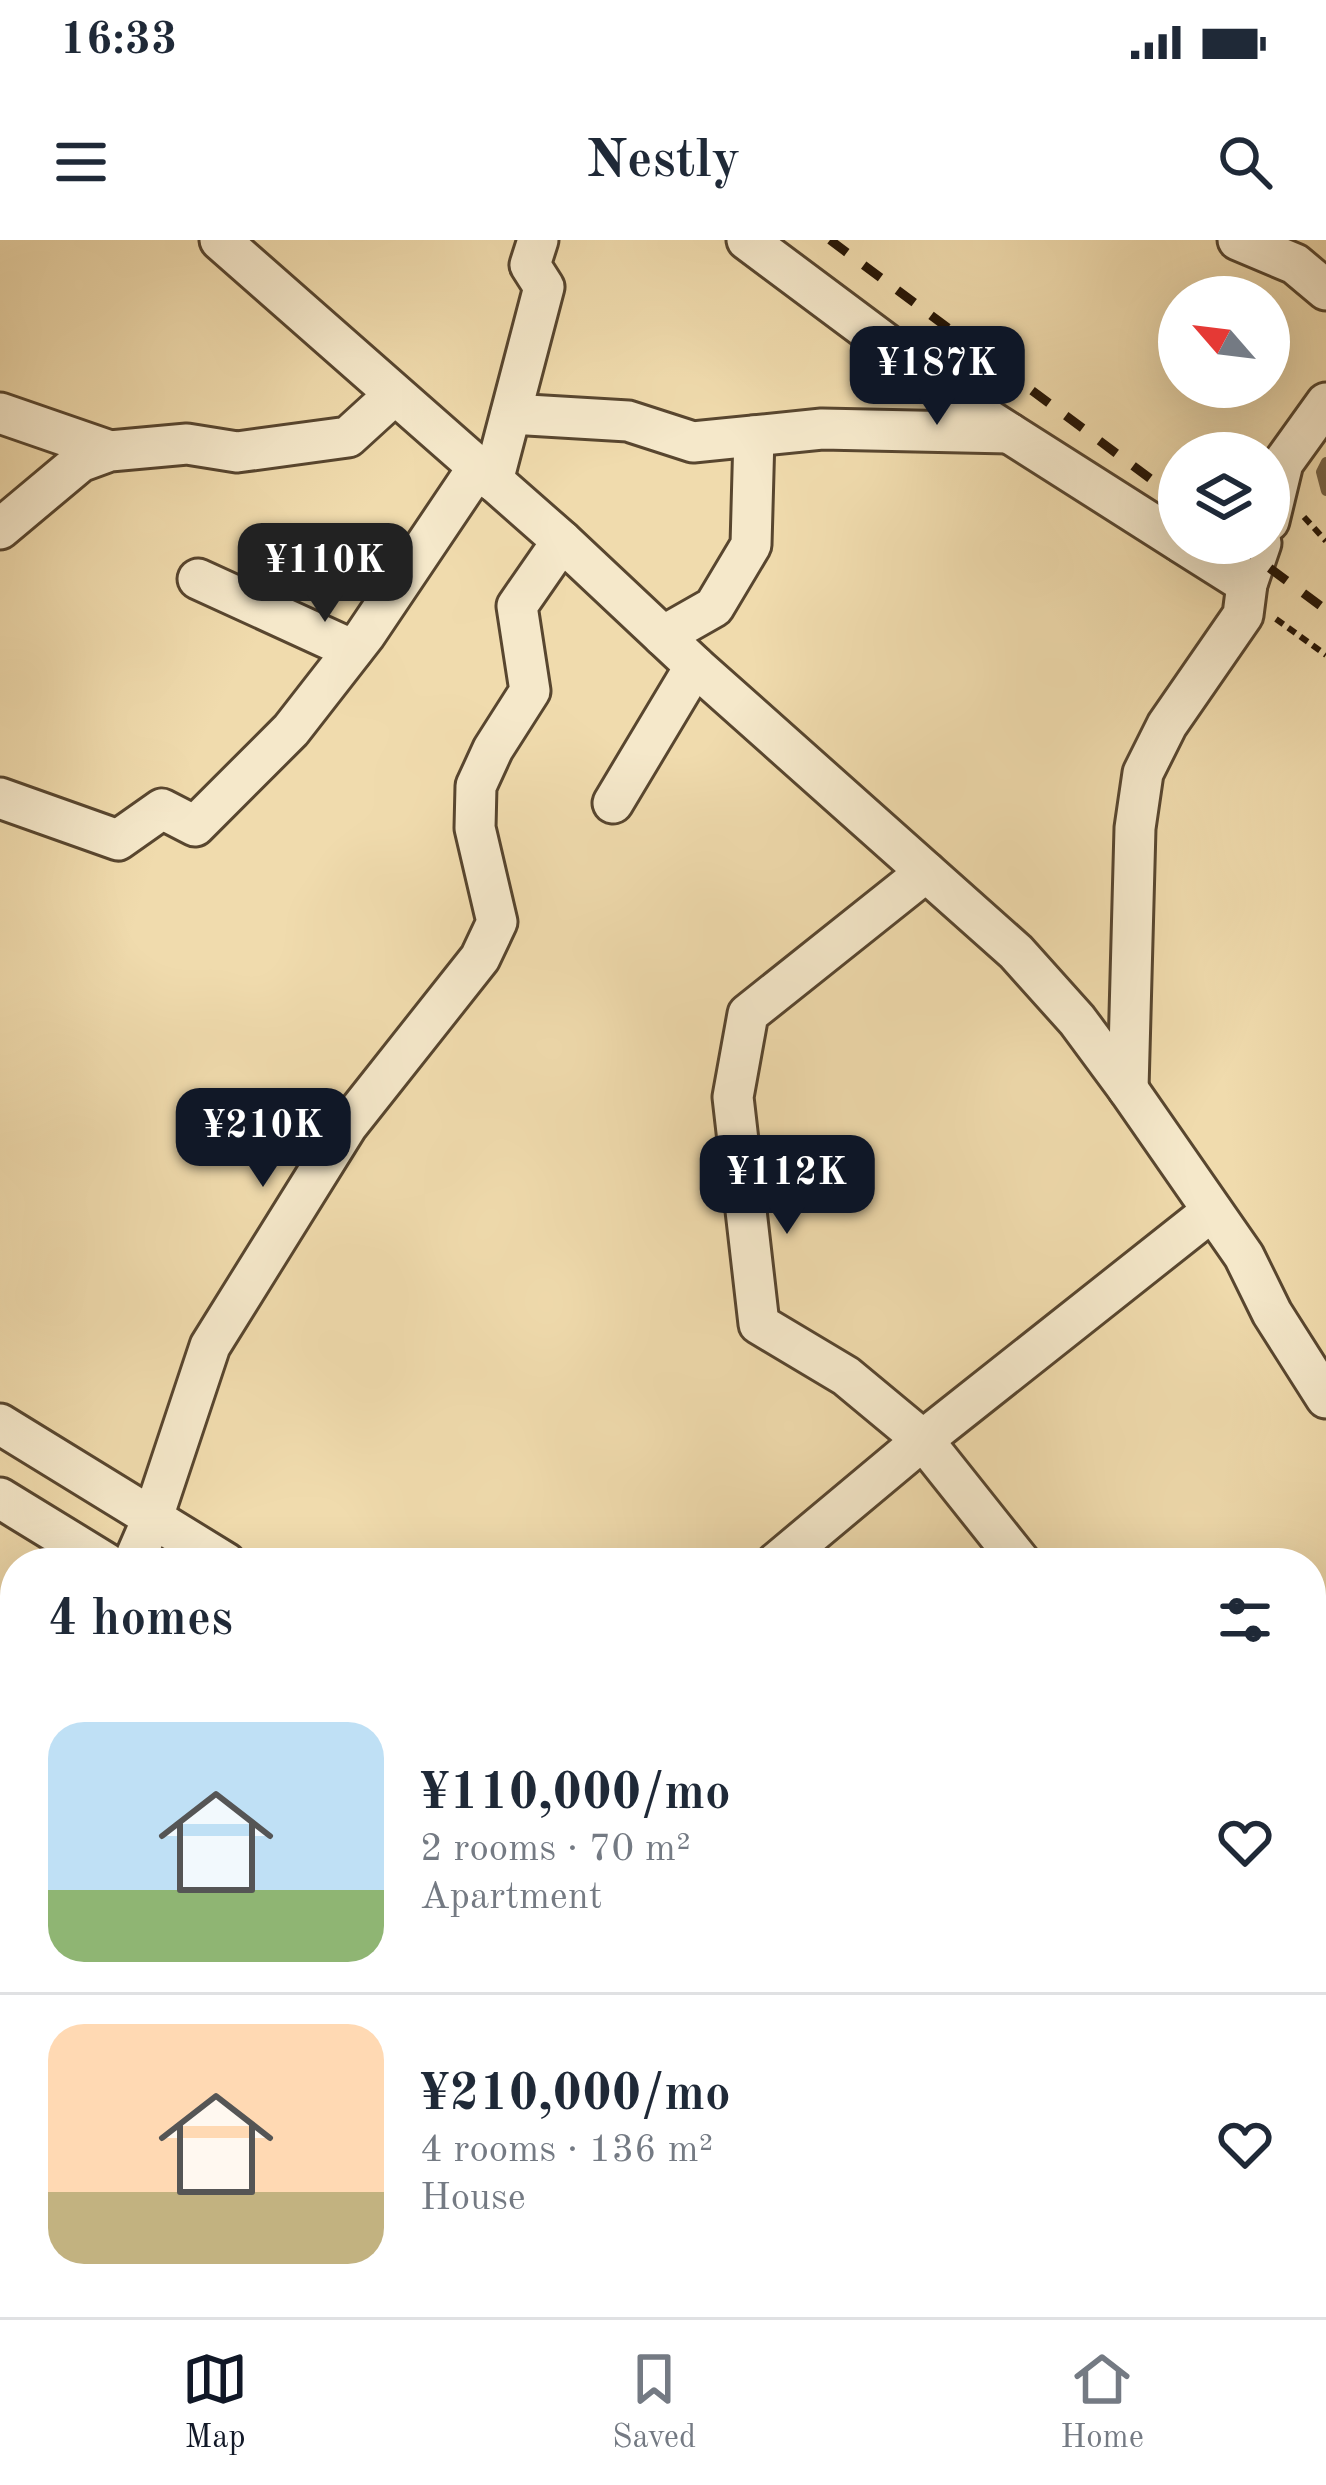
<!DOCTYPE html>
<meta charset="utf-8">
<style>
body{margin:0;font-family:"Old Standard TT",serif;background:#f2f2f3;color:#1f2937;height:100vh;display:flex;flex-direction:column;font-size:45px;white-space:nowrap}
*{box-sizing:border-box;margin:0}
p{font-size:39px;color:#747a83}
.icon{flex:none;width:66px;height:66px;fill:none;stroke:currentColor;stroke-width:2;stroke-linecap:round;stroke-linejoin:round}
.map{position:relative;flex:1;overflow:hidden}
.side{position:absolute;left:0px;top:1308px;width:1326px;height:771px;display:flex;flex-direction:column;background:#fff;border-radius:48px 48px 0 0;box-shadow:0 12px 48px #0002}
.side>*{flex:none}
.needle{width:78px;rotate:298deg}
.controls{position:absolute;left:1158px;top:36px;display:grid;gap:24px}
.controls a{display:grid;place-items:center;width:132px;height:132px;border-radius:50%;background:#fff;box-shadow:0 12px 48px #0002;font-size:60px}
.price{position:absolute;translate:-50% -102px;padding:0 27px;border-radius:24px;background:#111827;color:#fff;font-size:39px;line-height:78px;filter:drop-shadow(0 3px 6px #0008)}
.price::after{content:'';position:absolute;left:50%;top:72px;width:36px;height:27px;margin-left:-18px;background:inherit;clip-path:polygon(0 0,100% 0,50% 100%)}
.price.on{background:#222;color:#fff}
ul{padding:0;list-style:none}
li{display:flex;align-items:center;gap:36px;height:300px;padding:0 48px}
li+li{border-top:3px solid #e0e1e3}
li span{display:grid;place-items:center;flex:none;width:336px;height:240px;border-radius:36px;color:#555}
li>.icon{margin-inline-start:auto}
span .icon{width:144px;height:144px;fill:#fffc;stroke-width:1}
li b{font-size:51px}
h2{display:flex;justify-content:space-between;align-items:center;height:144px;padding:0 48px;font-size:51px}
.status{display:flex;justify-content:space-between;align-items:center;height:84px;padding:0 60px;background:#fff;direction:ltr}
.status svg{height:33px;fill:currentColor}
header{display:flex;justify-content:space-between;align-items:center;height:156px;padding:0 48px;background:#fff;font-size:54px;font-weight:700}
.tab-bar{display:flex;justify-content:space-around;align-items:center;height:168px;border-top:3px solid #e0e1e3;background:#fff;font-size:33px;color:#747a83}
.tab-bar a{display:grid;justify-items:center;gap:6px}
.tab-bar .on{color:#111827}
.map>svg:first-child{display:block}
</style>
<div class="status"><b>16:33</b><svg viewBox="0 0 49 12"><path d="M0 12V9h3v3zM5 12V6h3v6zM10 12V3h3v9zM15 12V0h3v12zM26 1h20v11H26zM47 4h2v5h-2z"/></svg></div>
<header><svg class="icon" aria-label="menu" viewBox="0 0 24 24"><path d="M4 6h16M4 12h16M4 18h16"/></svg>Nestly<svg class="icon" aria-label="search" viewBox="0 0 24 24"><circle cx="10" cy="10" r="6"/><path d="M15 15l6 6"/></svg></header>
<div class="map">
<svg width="1326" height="2077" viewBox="0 0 1326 2077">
<rect width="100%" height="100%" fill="#f0dbad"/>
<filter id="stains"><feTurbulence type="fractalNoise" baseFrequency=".00167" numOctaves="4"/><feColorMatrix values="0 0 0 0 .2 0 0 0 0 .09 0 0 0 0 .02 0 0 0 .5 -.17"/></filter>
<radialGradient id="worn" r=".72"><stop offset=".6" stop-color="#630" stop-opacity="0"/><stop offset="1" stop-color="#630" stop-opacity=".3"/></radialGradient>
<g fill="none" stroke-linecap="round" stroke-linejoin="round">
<polyline stroke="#766448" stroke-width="10" points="1326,222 1321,232 1326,251"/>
<defs>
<g id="minor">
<polyline points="220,0 562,301 695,426 1016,712 1077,780 1128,849 1244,1016 1272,1073 1326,1158"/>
<polyline points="747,0 984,177 1179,301"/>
<polyline points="1238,0 1295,24 1326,50"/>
<polyline points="0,173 110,211"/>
<polyline points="511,174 628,181 693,202 822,189 1009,193"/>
<polyline points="493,241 544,47 530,25 538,0"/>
<polyline points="1269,281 1283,223 1326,163"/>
<polyline points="0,289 80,222 110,211 187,204 237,212 348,197 394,155"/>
<polyline points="1182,303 1247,344"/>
<polyline points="198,339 353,410"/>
<polyline points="663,396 714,367 751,305 754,196"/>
<polyline points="0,558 118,600 162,569 195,586 291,490 365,395 478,227"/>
<polyline points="613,563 695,426"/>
<polyline points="926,632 748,774 733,857 759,1084 846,1136 923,1200 1021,1323"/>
<polyline points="1128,849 1135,588 1143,533 1167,485 1243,375 1247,344 1261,303"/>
<polyline points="0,1184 226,1323"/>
<polyline points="0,1258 106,1323"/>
<polyline points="133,1323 153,1277 210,1106 347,886 480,718 497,682 475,588 476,546 493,509 530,451 517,366 562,301"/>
<polyline points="776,1323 923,1200 1212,971"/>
<polyline points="1311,1499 1326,1491"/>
<polyline points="0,1580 15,1590"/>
<polyline points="1311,1690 1326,1704"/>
<polyline points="0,1971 15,1959"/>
<polyline points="820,2077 841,2064"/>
</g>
</defs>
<use href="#minor" stroke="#58462f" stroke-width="45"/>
<g stroke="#261505" stroke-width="6" stroke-dasharray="9 6" stroke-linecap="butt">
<polyline points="1304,277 1326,301"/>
<polyline points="1276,379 1326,415"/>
<polyline points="386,2064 397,2077"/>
<polyline points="558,2064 571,2077"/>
<polyline points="1035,2064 1048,2077"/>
<polyline points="41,2077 56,2064"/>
<polyline points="280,2077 294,2064"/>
</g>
<use href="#minor" stroke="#f5e8ca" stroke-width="39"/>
<g stroke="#261505" stroke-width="9" stroke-dasharray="21 21" stroke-linecap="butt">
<polyline points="830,0 1179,260"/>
<polyline points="1236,303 1326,370"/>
</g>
</g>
<rect width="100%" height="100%" filter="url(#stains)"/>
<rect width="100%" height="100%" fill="url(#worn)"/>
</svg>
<div class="controls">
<a><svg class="needle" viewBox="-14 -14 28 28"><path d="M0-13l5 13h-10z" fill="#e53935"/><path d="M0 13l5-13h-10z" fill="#747a83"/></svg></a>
<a><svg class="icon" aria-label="layers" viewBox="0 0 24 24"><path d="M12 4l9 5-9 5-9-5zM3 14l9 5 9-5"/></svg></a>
</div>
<b class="price" style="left:937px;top:188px">¥187K</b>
<b class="price on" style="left:325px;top:385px">¥110K</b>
<b class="price" style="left:263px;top:950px">¥210K</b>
<b class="price" style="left:787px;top:997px">¥112K</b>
<section class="side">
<h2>4 homes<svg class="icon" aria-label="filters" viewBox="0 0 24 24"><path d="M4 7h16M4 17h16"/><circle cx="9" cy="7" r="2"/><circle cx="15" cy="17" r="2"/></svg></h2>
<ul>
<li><span style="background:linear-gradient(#bfe0f5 70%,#8fb573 0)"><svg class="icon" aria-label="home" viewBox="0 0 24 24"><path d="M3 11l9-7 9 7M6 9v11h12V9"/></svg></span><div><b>¥110,000/mo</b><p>2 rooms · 70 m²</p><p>Apartment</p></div><svg class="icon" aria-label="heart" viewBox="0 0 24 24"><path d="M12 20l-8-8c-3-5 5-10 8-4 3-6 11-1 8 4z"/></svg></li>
<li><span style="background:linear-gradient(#ffd9b3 70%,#c2b280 0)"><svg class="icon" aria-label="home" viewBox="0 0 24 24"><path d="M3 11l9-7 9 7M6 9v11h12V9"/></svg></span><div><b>¥210,000/mo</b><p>4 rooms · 136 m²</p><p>House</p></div><svg class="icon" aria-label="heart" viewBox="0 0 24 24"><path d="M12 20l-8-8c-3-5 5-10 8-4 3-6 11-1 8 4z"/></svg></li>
</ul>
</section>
</div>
<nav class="tab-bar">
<a class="on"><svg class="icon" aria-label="map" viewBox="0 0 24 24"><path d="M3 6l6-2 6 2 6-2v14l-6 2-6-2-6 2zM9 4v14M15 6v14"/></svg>Map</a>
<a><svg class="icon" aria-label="saved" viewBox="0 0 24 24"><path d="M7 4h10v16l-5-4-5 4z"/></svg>Saved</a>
<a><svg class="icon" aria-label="home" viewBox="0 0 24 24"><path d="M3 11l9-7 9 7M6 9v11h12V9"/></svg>Home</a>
</nav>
